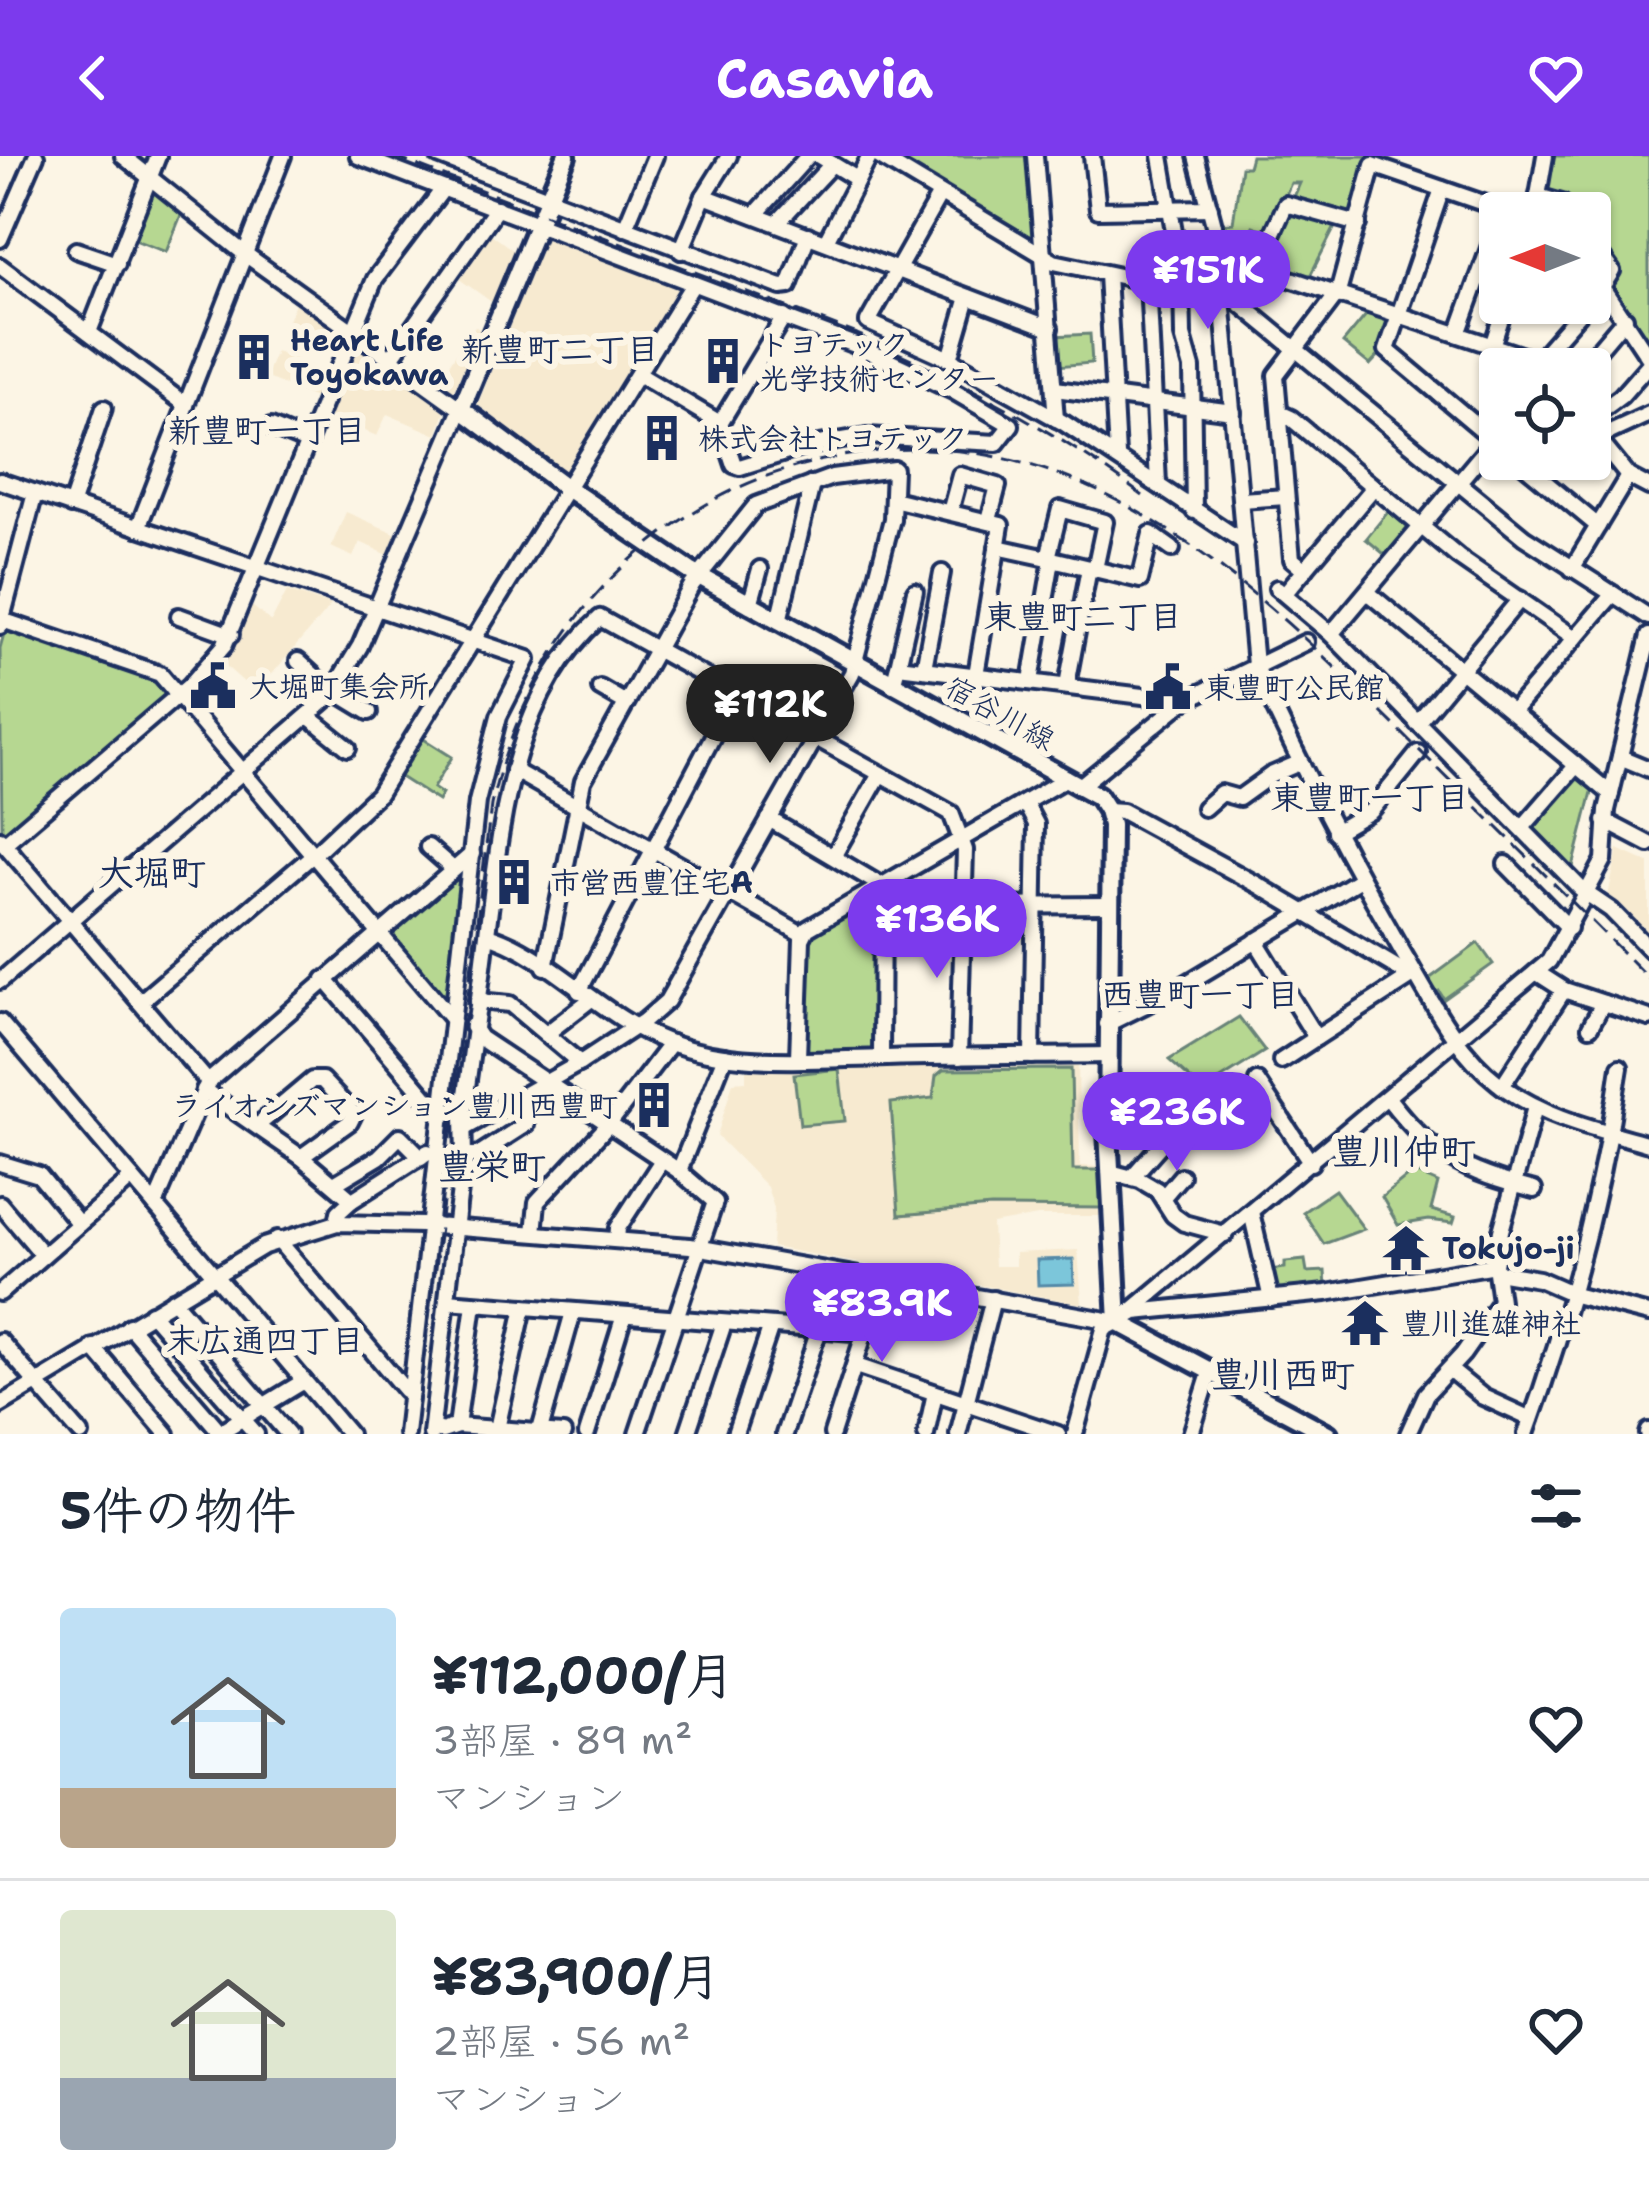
<!DOCTYPE html>
<html lang="ja">
<meta charset="utf-8">
<style>
body{margin:0;font-family:"Shantell Sans","Klee One",sans-serif;background:#f6f6f7;color:#1f2937;height:100vh;display:flex;flex-direction:column;font-size:45px;white-space:nowrap}
*{box-sizing:border-box;margin:0}
p{font-size:39px;color:#747a83}
.icon{flex:none;width:66px;height:66px;fill:none;stroke:currentColor;stroke-width:2;stroke-linecap:round;stroke-linejoin:round}
.map{position:relative;height:1278px;overflow:hidden}
.panel{display:flex;flex-direction:column;background:#fff;flex:1}
.panel>*{flex:none}
.needle{width:78px;rotate:270deg}
.tools{position:absolute;left:1479px;top:36px;display:grid;gap:24px}
.tools a{display:grid;place-items:center;width:132px;height:132px;border-radius:12px;background:#fff;box-shadow:0 3px 9px #0004;font-size:60px}
.price{position:absolute;translate:-50% -102px;padding:0 27px;border-radius:42px;background:#7c3aed;color:#fff;font-size:39px;line-height:78px;filter:drop-shadow(0 3px 6px #0008)}
.price::after{content:'';position:absolute;left:50%;top:72px;width:36px;height:27px;margin-left:-18px;background:inherit;clip-path:polygon(0 0,100% 0,50% 100%)}
.price.on{background:#222;color:#fff}
ul{padding:0;list-style:none}
li{display:flex;align-items:center;gap:36px;height:300px;padding:0 60px}
li+li{border-top:3px solid #e0e1e3}
li span{display:grid;place-items:center;flex:none;width:336px;height:240px;border-radius:12px;color:#555}
li>.icon{margin-inline-start:auto}
span .icon{width:144px;height:144px;fill:#fffc;stroke-width:1}
li b{font-size:51px}
h2{display:flex;justify-content:space-between;align-items:center;height:144px;padding:0 60px;font-size:51px}
header{display:flex;justify-content:space-between;align-items:center;height:156px;padding:0 60px;background:#7c3aed;color:#fff;font-size:54px;font-weight:700}
.map>svg:first-child{display:block}
</style>
<header><svg class="icon" aria-label="back" viewBox="0 0 24 24"><path d="M15 5l-7 7 7 7"/></svg>Casavia<svg class="icon" aria-label="heart" viewBox="0 0 24 24"><path d="M12 20l-8-8c-3-5 5-10 8-4 3-6 11-1 8 4z"/></svg></header>
<div class="map">
<svg width="1649" height="1278" viewBox="0 0 1649 1278">
<rect width="100%" height="100%" fill="#fcf5e5"/>
<filter id="ink" filterUnits="userSpaceOnUse"><feTurbulence type="fractalNoise" baseFrequency=".00833" numOctaves="2"/><feDisplacementMap in="SourceGraphic" scale="24" xChannelSelector="R" yChannelSelector="G"/><feConvolveMatrix kernelMatrix="1 2 1 2 8 2 1 2 1" color-interpolation-filters="sRGB"/></filter>
<g filter="url(#ink)">
<g fill="#f7ead0">
<polygon points="487,75 514,95 493,147 455,120"/>
<polygon points="551,76 684,130 685,134 570,316 562,318 475,255 546,79"/>
<polygon points="297,142 344,176 339,196 284,174"/>
<polygon points="475,170 481,175 452,238 436,227"/>
<polygon points="360,187 447,250 437,279 387,258 377,280 326,259 354,189"/>
<polygon points="276,195 330,218 320,244 265,221"/>
<polygon points="346,356 397,378 388,399 360,386 353,401 331,391"/>
<polygon points="287,435 331,449 256,537 220,505 251,449 271,466"/>
<polygon points="1618,693 1649,707 1649,789 1607,745"/>
<polygon points="1078,905 1080,1010 1105,1011 1106,1055 1102,1060 1038,1060 992,1068 994,1110 1015,1110 1015,1097 1078,1094 1082,1148 772,1091 774,1052 767,1031 717,980 733,926 746,925 746,909"/>
</g>
<g fill="#b6d791" stroke="#688378" stroke-width="3">
<polygon points="890,0 1031,0 1039,87 1035,89"/>
<polygon points="1251,0 1371,0 1352,71 1338,65 1308,124 1265,108 1300,27 1291,27 1269,76 1253,70 1240,100 1222,91 1219,68 1233,67 1241,11 1248,11"/>
<polygon points="1549,0 1649,0 1649,198 1607,131 1615,114 1590,79 1590,57 1574,57 1544,35"/>
<polygon points="158,34 183,54 166,96 132,83 150,37"/>
<polygon points="1371,153 1392,160 1383,195 1370,209 1343,187"/>
<polygon points="1090,178 1092,207 1057,210 1054,180"/>
<polygon points="1391,352 1413,370 1389,402 1366,383"/>
<polygon points="9,471 159,522 169,539 7,677 2,676 0,492 5,474"/>
<polygon points="422,582 452,601 433,632 442,638 438,645 399,620"/>
<polygon points="1574,617 1579,617 1593,632 1573,711 1567,713 1530,675 1530,670"/>
<polygon points="461,714 468,715 454,842 446,844 390,779 390,773"/>
<polygon points="874,739 880,740 878,893 874,896 806,896 803,893 805,782"/>
<polygon points="1478,787 1493,808 1444,843 1439,835 1433,839 1425,826"/>
<polygon points="1239,861 1265,895 1203,934 1169,904"/>
<polygon points="839,913 845,965 800,969 794,918"/>
<polygon points="1071,913 1073,1014 1101,1014 1101,1052 991,1051 899,1059 891,947 933,942 936,920 943,914"/>
<polygon points="1413,1016 1438,1027 1431,1054 1455,1061 1453,1067 1429,1064 1398,1069 1382,1041"/>
<polygon points="1335,1034 1364,1073 1324,1088 1303,1056"/>
<polygon points="1305,1104 1307,1116 1325,1115 1326,1133 1275,1138 1269,1114 1285,1112 1285,1106"/>
</g>
<polygon fill="#7bc6da" stroke="#558aa8" stroke-width="3" points="1073,1103 1074,1128 1038,1129 1037,1104"/>
<g fill="none" stroke-linecap="round" stroke-linejoin="round">
<defs>
<g id="minor">
<polyline points="358,0 855,189 953,235 1011,269 997,287 867,280 807,290 740,311 734,309 720,267 638,218"/>
<polyline points="438,0 781,131 789,130 808,79"/>
<polyline points="819,0 857,23"/>
<polyline points="878,0 1054,106 1237,145 1524,381 1649,461"/>
<polyline points="1035,0 1056,263"/>
<polyline points="1092,0 1098,54 1210,52"/>
<polyline points="1161,0 1182,122 1183,180 1192,212 1194,355"/>
<path d="M1196,0L1214,69L1219,109L1255,509L1259,520C1303,614 1350,705 1402,795C1430,842 1454,893 1498,927C1542,961 1596,973 1649,988"/>
<polyline points="1442,33 1387,194 1500,289"/>
<polyline points="940,38 868,166 950,203 1064,267 1245,387"/>
<polyline points="704,40 1050,172"/>
<polyline points="1538,40 1562,47 1571,57"/>
<polyline points="1535,57 1545,0"/>
<polyline points="755,59 808,0"/>
<polyline points="777,67 832,8"/>
<polyline points="625,72 655,0"/>
<polyline points="0,83 36,0"/>
<polyline points="1590,84 1612,115 1602,131"/>
<polyline points="826,85 870,0"/>
<polyline points="76,94 117,108"/>
<polyline points="681,95 704,40 729,0"/>
<polyline points="1218,99 1529,202 1545,213"/>
<polyline points="1258,109 1286,48 1358,68"/>
<polyline points="0,110 186,249"/>
<polyline points="1107,118 1117,299"/>
<polyline points="1148,125 1158,328"/>
<polyline points="1590,145 1602,131 1649,202"/>
<polyline points="89,176 158,0"/>
<polyline points="1458,178 1500,62"/>
<polyline points="1492,190 1506,147"/>
<polyline points="391,202 497,52"/>
<polyline points="950,203 968,141"/>
<polyline points="1530,213 1588,147"/>
<polyline points="1582,213 1625,162"/>
<polyline points="1055,233 1233,256"/>
<polyline points="1280,257 1291,262 1458,401 1575,482"/>
<polyline points="1590,263 1621,240 1649,208"/>
<polyline points="720,267 784,161"/>
<polyline points="271,271 309,287"/>
<polyline points="1590,273 1628,320 1649,331"/>
<polyline points="1597,282 1649,258"/>
<polyline points="1517,303 1598,370"/>
<polyline points="1537,319 1552,303"/>
<polyline points="0,325 528,503 499,560 477,646 406,1278"/>
<polyline points="893,343 1001,369 976,519"/>
<polyline points="1241,344 1286,341"/>
<polyline points="71,350 104,252"/>
<polyline points="950,356 960,319 998,330 989,364"/>
<polyline points="138,372 283,0"/>
<polyline points="997,391 1048,402 1060,353 1105,366 1095,413"/>
<polyline points="1048,402 1140,424 1151,378 1172,393"/>
<polyline points="1572,413 1628,320"/>
<polyline points="1305,414 1292,403 1276,219 1338,137 1373,9 1512,57"/>
<polyline points="1277,432 1331,478 1583,735 1611,754 1649,793"/>
<polyline points="1367,436 1611,638"/>
<polyline points="1285,437 1374,331"/>
<polyline points="750,449 760,413"/>
<polyline points="179,460 231,479"/>
<polyline points="2,464 160,518 452,863"/>
<polyline points="779,465 812,328"/>
<polyline points="0,470 35,337"/>
<polyline points="1331,478 1488,291 1500,271"/>
<polyline points="298,505 323,528 369,556"/>
<polyline points="898,510 915,435"/>
<polyline points="924,512 942,417"/>
<polyline points="1031,525 1052,404"/>
<polyline points="893,529 898,510 1184,545"/>
<polyline points="1067,529 1089,412"/>
<polyline points="600,532 626,547"/>
<polyline points="1512,556 1613,438"/>
<polyline points="308,560 348,592"/>
<polyline points="1417,567 1520,443"/>
<polyline points="1620,601 1649,613"/>
<polyline points="513,614 802,778"/>
<polyline points="1080,630 1184,545 1306,486"/>
<polyline points="1025,647 1036,668 1032,900"/>
<polyline points="1204,652 1221,637 1239,642 1271,619 1299,607"/>
<polyline points="1107,654 1122,655 1258,729 1406,817 1415,818"/>
<polyline points="769,663 882,730 881,902"/>
<polyline points="1605,665 1649,688"/>
<polyline points="1522,672 1576,610"/>
<polyline points="1335,676 1371,655 1418,597"/>
<polyline points="0,683 208,926 155,1049"/>
<polyline points="4,688 190,529 224,490 375,123 443,33"/>
<polyline points="428,691 453,713"/>
<polyline points="834,699 880,618"/>
<polyline points="1506,708 1569,772"/>
<polyline points="963,750 1110,749"/>
<path d="M487,779C549,797 600,861 668,886C736,912 816,903 887,902C961,900 1034,900 1108,899"/>
<polyline points="1256,785 1316,882 1415,818"/>
<polyline points="1536,816 1564,834 1649,862"/>
<polyline points="325,823 443,961"/>
<polyline points="0,825 329,541 360,490 461,253 245,98 123,0"/>
<polyline points="579,835 735,538"/>
<polyline points="478,845 510,848 580,907"/>
<polyline points="140,846 314,698 378,638 693,128"/>
<polyline points="0,866 349,1278"/>
<polyline points="1107,868 1172,836 1360,723"/>
<polyline points="472,870 480,882 679,1015 715,1046 637,1278"/>
<polyline points="1590,871 1603,847"/>
<polyline points="546,878 590,844"/>
<polyline points="798,902 802,783 807,773 1065,623"/>
<polyline points="1281,905 1316,882"/>
<polyline points="1257,925 1311,1007"/>
<polyline points="208,926 472,698"/>
<polyline points="1502,930 1564,834"/>
<polyline points="204,934 301,1001 347,1040 351,1045 339,1056 337,1067"/>
<path d="M1388,942C1432,1000 1464,1016 1534,1034"/>
<polyline points="257,970 312,924 322,924 354,958 350,966 301,1001"/>
<polyline points="465,972 580,907 644,865 667,845 852,517 892,363 894,313 832,321 756,349 692,429 583,625 545,811"/>
<polyline points="464,999 478,999 526,968 512,946"/>
<polyline points="0,1007 39,1019 79,1068"/>
<polyline points="679,1015 725,900"/>
<polyline points="1110,1016 1140,1024 1157,1034 1173,1059 1184,1067 1225,1078"/>
<polyline points="1132,1021 1178,969"/>
<polyline points="334,1028 379,1001 400,980 421,1001"/>
<polyline points="1164,1040 1181,1020"/>
<polyline points="351,1045 428,996"/>
<polyline points="0,1048 43,1099"/>
<polyline points="1251,1056 1271,1143"/>
<polyline points="534,1077 537,1046 609,968 671,887"/>
<polyline points="277,1083 405,1234 411,1236"/>
<polyline points="617,1084 618,1072 662,1004"/>
<polyline points="1497,1116 1539,1123 1578,1140 1649,1158"/>
<polyline points="0,1137 132,1022"/>
<polyline points="173,1144 288,1278"/>
<polyline points="447,1145 866,1177"/>
<polyline points="151,1157 256,1278"/>
<polyline points="1118,1166 1549,805 1604,704 1607,654 1649,480"/>
<polyline points="129,1170 222,1278"/>
<polyline points="0,1185 81,1278"/>
<polyline points="93,1191 167,1278"/>
<polyline points="856,1210 1058,1278"/>
<polyline points="1450,1214 1483,1241 1531,1263"/>
<polyline points="0,1249 264,1090 337,1067 422,1069 690,1090 1118,1166"/>
<polyline points="457,1270 474,1148"/>
<polyline points="432,1272 442,1275 457,1270 563,1278"/>
<polyline points="497,1273 524,1151"/>
<polyline points="217,1278 304,1225"/>
<path d="M431,1278L464,999L463,961C471,900 480,839 487,778C501,668 511,541 600,462L951,657L965,694L959,901"/>
<polyline points="539,1278 573,1156"/>
<polyline points="587,1278 624,1159"/>
<polyline points="687,1278 724,1167"/>
<polyline points="735,1278 771,1170"/>
<polyline points="784,1278 819,1174"/>
<polyline points="832,1278 882,1123"/>
<polyline points="926,1278 935,1237"/>
<polyline points="958,1278 993,1143"/>
<polyline points="1075,1278 1104,1173 1135,1156 1326,1137 1495,1109"/>
<polyline points="1191,1278 1210,1217"/>
<polyline points="1408,1278 1426,1238 1463,1198 1500,1145 1495,1109 1501,1075 1535,951"/>
<path d="M1526,1278C1569,1160 1602,1035 1620,911"/>
<polyline points="1648,1278 1649,1275"/>
</g>
<polyline id="major" points="566,0 461,253 567,332 690,415 1098,640 1107,654 1111,669 1108,974 1118,1166 1328,1278"/>
</defs>
<use href="#minor" stroke="#1b2f5e" stroke-width="22"/>
<use href="#major" stroke="#1b2f5e" stroke-width="26"/>
<use href="#minor" stroke="#fcf5e5" stroke-width="14"/>
<use href="#major" stroke="#fcf5e5" stroke-width="16"/>
<g stroke="#1b2f5e" stroke-width="3" stroke-dasharray="18 9" stroke-linecap="butt">
<path d="M392,0L857,178C958,223 1055,274 1143,340"/>
<path d="M415,1278L491,649C521,521 592,415 707,348C756,319 813,303 870,296C1096,268 1263,439 1410,585C1490,664 1570,743 1649,823"/>
</g>
</g>
</g>
<defs>
<symbol id="building-bare" viewBox="-9 -9 18 18"><path d="M-4-6H4V6H1V3H-1V6H-4ZM-2.5-4.3h1.7v1.8h-1.7ZM.8-4.3h1.7v1.8H.8ZM-2.5-1h1.7V.8h-1.7ZM.8-1h1.7V.8H.8Z" fill="#1b2f5e" stroke="#fcf5e5" stroke-width="2.5" paint-order="stroke"/></symbol>
<symbol id="civic-bare" viewBox="-9 -9 18 18"><path d="M-.6-6.5H3V-4.5H.6V-3L4-1V1h2V6H-6V1h2V-1L-.6-3ZM-1.2 2.5V6h2.4V2.5Z" fill="#1b2f5e" stroke="#fcf5e5" stroke-width="2.5" paint-order="stroke"/></symbol>
<symbol id="temple-bare" viewBox="-9 -9 18 18"><path d="M0-6L5-2H3V0L6.5 2.5H4V6H1.5V3h-3V6H-4V2.5H-6.5L-3 0V-2H-5Z" fill="#1b2f5e" stroke="#fcf5e5" stroke-width="2.5" paint-order="stroke"/></symbol>
</defs>
<g fill-rule="evenodd">
<use href="#building-bare" x="221" y="168" width="66" height="66"/>
<use href="#building-bare" x="690" y="172" width="66" height="66"/>
<use href="#building-bare" x="629" y="249" width="66" height="66"/>
<use href="#civic-bare" x="180" y="497" width="66" height="66"/>
<use href="#civic-bare" x="1135" y="498" width="66" height="66"/>
<use href="#building-bare" x="481" y="693" width="66" height="66"/>
<use href="#building-bare" x="621" y="916" width="66" height="66"/>
<use href="#temple-bare" x="1373" y="1059" width="66" height="66"/>
<use href="#temple-bare" x="1332" y="1134" width="66" height="66"/>
</g>
<g text-anchor="middle" dominant-baseline="central" stroke-width="12" stroke-linejoin="round" paint-order="stroke">
<g font-size="30" font-weight="bold" fill="#1b2f5e" stroke="#fcf5e5" text-anchor="start">
<text x="290" y="184">Heart Life<tspan x="290" dy="34">Toyokawa</tspan></text>
<text x="759" y="188">トヨテック<tspan x="759" dy="34">光学技術センター</tspan></text>
<text x="698" y="282">株式会社トヨテック</text>
<text x="249" y="530">大堀町集会所</text>
<text x="1204" y="531">東豊町公民館</text>
<text x="550" y="726">市営西豊住宅A</text>
<text x="618" y="949" text-anchor="end">ライオンズマンション豊川西豊町</text>
<text x="1442" y="1092">Tokujo-ji</text>
<text x="1401" y="1167">豊川進雄神社</text>
</g>
<g font-size="30" fill="#1b2f5e" stroke="#fcf5e5">
<text transform="translate(1000 557) rotate(29)">宿谷川線</text>
</g>
<g font-size="33" font-weight="bold" fill="#1b2f5e" stroke="#fcf5e5">
<text x="560" y="193">新豊町二丁目</text>
<text x="267" y="274">新豊町一丁目</text>
<text x="1083" y="460">東豊町二丁目</text>
<text x="1370" y="641">東豊町一丁目</text>
<text x="1200" y="838">西豊町一丁目</text>
<text x="265" y="1184">末広通四丁目</text>
</g>
<g font-size="36" font-weight="bold" fill="#1b2f5e" stroke="#fcf5e5">
<text x="152" y="716">大堀町</text>
<text x="1404" y="995">豊川仲町</text>
<text x="492" y="1010">豊栄町</text>
<text x="1283" y="1218">豊川西町</text>
</g>
</g>
</svg>
<div class="tools">
<a><svg class="needle" viewBox="-14 -14 28 28"><path d="M0-13l5 13h-10z" fill="#e53935"/><path d="M0 13l5-13h-10z" fill="#747a83"/></svg></a>
<a><svg class="icon" aria-label="locate" viewBox="0 0 24 24"><circle cx="12" cy="12" r="6"/><path d="M12 2v4M12 18v4M2 12h4M18 12h4"/></svg></a>
</div>
<b class="price" style="left:1208px;top:176px">¥151K</b>
<b class="price on" style="left:770px;top:610px">¥112K</b>
<b class="price" style="left:937px;top:825px">¥136K</b>
<b class="price" style="left:1177px;top:1018px">¥236K</b>
<b class="price" style="left:882px;top:1209px">¥83.9K</b>
</div>
<section class="panel">
<h2>5件の物件<svg class="icon" aria-label="filters" viewBox="0 0 24 24"><path d="M4 7h16M4 17h16"/><circle cx="9" cy="7" r="2"/><circle cx="15" cy="17" r="2"/></svg></h2>
<ul>
<li><span style="background:linear-gradient(#bfe0f5 75%,#b9a48a 0)"><svg class="icon" aria-label="home" viewBox="0 0 24 24"><path d="M3 11l9-7 9 7M6 9v11h12V9"/></svg></span><div><b>¥112,000/月</b><p>3部屋 · 89 m²</p><p>マンション</p></div><svg class="icon" aria-label="heart" viewBox="0 0 24 24"><path d="M12 20l-8-8c-3-5 5-10 8-4 3-6 11-1 8 4z"/></svg></li>
<li><span style="background:linear-gradient(#dfe7d0 70%,#9aa5b1 0)"><svg class="icon" aria-label="home" viewBox="0 0 24 24"><path d="M3 11l9-7 9 7M6 9v11h12V9"/></svg></span><div><b>¥83,900/月</b><p>2部屋 · 56 m²</p><p>マンション</p></div><svg class="icon" aria-label="heart" viewBox="0 0 24 24"><path d="M12 20l-8-8c-3-5 5-10 8-4 3-6 11-1 8 4z"/></svg></li>
</ul>
</section>
